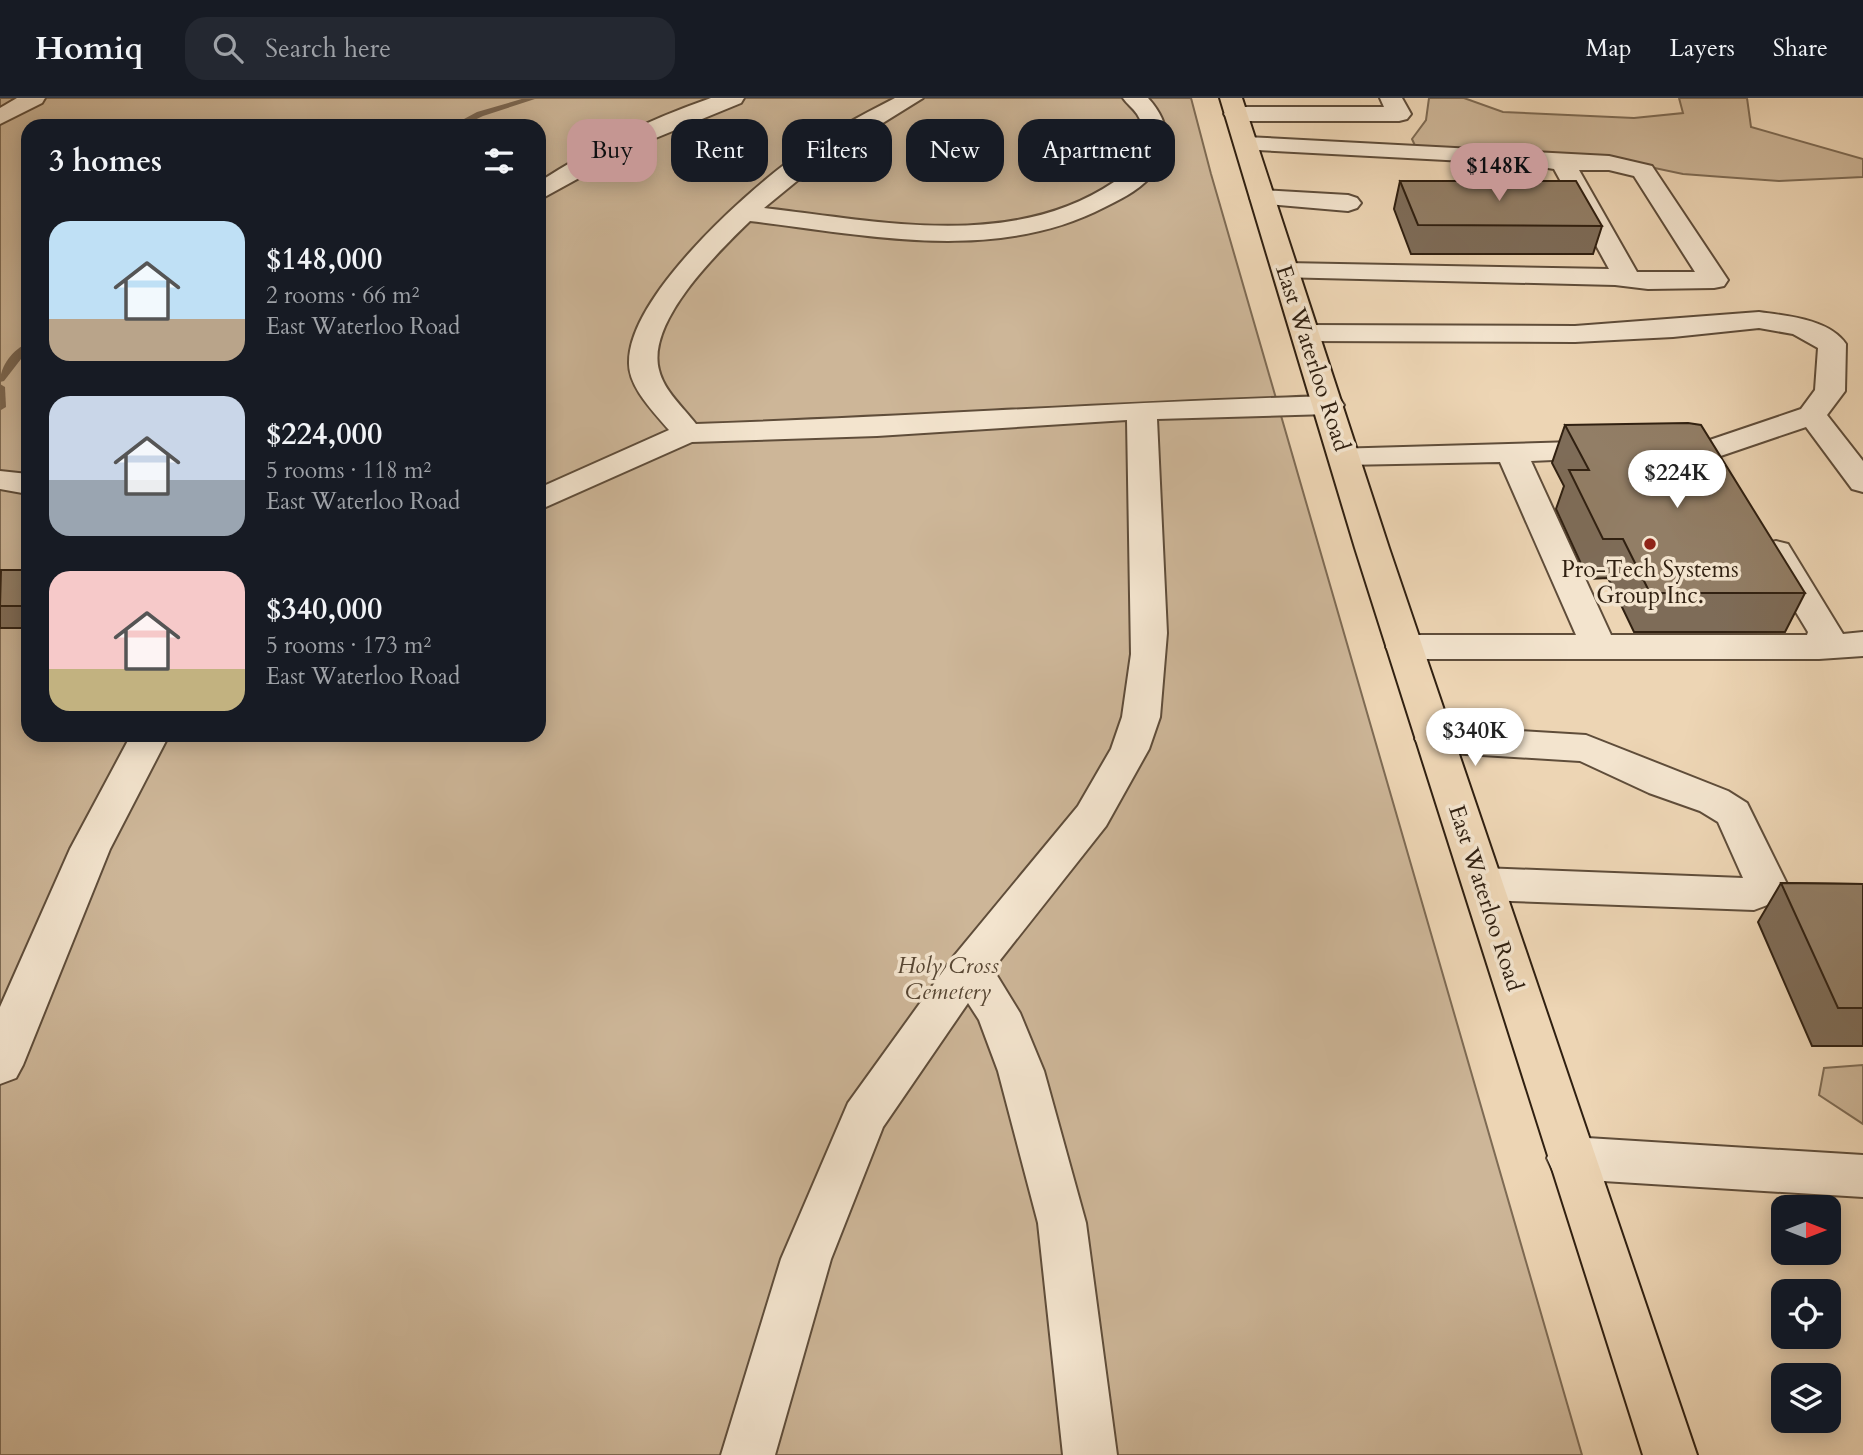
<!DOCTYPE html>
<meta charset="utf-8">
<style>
body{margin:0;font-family:Cardo,serif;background:#242831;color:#f1f3f6;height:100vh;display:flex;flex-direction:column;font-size:26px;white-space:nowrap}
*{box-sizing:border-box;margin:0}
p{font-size:23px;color:#9ea1a6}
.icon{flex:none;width:38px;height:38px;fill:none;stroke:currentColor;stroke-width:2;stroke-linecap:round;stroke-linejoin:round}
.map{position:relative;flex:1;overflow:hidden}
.side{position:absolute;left:21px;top:21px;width:525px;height:623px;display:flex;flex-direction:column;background:#171b24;border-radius:21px;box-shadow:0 4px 18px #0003}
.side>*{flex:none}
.banner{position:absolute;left:567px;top:21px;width:665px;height:63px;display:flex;gap:14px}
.needle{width:46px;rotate:90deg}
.fabs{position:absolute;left:1771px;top:1097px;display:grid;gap:14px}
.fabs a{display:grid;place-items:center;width:70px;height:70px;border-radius:14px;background:#171b24;box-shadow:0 4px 18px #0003;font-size:35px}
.price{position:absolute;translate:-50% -60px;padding:0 16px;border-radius:24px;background:#fff;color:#222;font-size:23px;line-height:46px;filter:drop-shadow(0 2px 4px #0008)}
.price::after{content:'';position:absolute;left:50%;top:42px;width:21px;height:16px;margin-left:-10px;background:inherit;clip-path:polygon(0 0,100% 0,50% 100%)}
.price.current{background:#c59692;color:#111}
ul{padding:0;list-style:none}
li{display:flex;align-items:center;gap:21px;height:175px;padding:0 28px}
li span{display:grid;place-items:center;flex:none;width:196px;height:140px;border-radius:21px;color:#555}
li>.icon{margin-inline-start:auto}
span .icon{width:84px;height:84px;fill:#fffc;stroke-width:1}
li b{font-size:30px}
h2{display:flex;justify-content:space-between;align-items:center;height:84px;padding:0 28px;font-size:30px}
.chip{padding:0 24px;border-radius:21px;background:#171b24;box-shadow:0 4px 18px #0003;font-size:24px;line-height:63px}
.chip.current{background:#c59692;color:#111}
header{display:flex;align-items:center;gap:42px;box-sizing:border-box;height:98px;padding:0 35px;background:#171b24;border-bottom:2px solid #363941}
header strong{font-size:33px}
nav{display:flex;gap:38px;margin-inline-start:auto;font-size:24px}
.search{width:490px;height:63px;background:#242831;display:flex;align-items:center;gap:18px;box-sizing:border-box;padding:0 24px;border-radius:21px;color:#9ea1a6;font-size:26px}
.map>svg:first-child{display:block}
</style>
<header>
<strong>Homiq</strong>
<div class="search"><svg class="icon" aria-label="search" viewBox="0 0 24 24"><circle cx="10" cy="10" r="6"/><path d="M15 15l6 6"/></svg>Search here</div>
<nav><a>Map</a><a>Layers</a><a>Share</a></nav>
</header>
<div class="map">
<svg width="1863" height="1357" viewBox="0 0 1863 1357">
<rect width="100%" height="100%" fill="#edd5b4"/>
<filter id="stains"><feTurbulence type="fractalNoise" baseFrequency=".00286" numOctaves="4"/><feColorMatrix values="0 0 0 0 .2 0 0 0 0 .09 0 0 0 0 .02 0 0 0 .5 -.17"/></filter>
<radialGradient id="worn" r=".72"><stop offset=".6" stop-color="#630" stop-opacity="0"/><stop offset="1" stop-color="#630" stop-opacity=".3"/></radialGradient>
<g fill="#cdb698" stroke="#7e6b54" stroke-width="2" fill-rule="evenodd">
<path d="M0,0H1191L1211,76L1582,1357H0ZM28,28H539V637H28Z"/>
<polygon points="1429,0 1464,0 1503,14 1634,20 1683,15 1679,0 1747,0 1751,29 1863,61 1863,79 1779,83 1723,79 1683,76 1607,60 1541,54 1541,60 1417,52 1412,41 1426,22"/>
<polygon points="1863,967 1863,1026 1819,997 1824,970"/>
</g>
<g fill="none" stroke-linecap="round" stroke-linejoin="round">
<g fill="#7b6752" fill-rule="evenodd">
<polygon points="525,0 538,0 483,18 462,28 451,28 477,14"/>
<path d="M28,245V252L4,283L0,284C0,268 13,251 28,245Z"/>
<polygon points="0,286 5,289 6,309 1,312"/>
</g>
<defs>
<g id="minor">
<polygon points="17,0 45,0 42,5 0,26 0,10"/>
<path d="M711,0H744L741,5L641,46L539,102V84C593,49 650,21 711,0Z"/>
<path d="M895,0H923L820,64L764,110C878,123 1012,153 1114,84C1137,69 1154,42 1137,16C1133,10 1127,6 1123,0H1148C1168,22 1173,46 1156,72C1143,90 1125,99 1105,109C996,166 866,137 750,123C718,154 646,224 659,272C664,293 683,309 696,326C907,319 1118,304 1329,298L1340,301L1344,307L1340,313L1329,316L1157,321L1167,535L1160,619L1149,651L1106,728L993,871L1020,915L1044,973L1086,1125L1117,1357H1063L1038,1125L998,973L979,922L968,905L883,1029L831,1161L775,1357H721L781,1161L848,1005L954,858L1078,708L1111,651L1122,619L1131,556L1127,322L877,338L692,344L539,412V390L669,332C654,314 628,289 629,264C629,200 740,100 789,63C822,38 858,19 895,0Z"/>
<polygon points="1380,0 1402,0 1411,16 1407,21 1399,23 1236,23 1228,21 1224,16 1228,11 1236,9 1384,9"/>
<path d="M1246,39L1609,58L1652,68L1728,182L1724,188L1714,190L1648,191L1615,187L1277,179L1273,173L1277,167L1286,165L1609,171L1554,71L1522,66L1238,51L1234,46L1238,41ZM1579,72H1609L1634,78L1695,174H1637Z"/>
<polygon points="1263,92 1348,97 1357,100 1361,105 1357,110 1348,113 1254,105 1250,100 1254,95"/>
<path d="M1759,214C1787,218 1829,221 1846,246L1845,293L1827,317L1863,363V394L1852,391L1806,329L1700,365L1689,363L1684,356L1689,349L1801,311L1815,292L1818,250L1793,236L1759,230L1673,239L1575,244L1306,243L1296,241L1292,235L1296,229L1306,227L1575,228Z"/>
<polygon points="1608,343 1619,345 1623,352 1619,359 1531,363 1611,537 1807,537 1808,534 1759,453 1764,446 1776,443 1788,446 1843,536 1863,534 1863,558 1819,561 1404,561 1391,557 1386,549 1391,541 1404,537 1576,537 1500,364 1344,367 1333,365 1328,358 1333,351"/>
<polygon points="0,373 28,376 28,396 0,391"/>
<polygon points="1434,628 1586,637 1728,693 1747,705 1789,790 1783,801 1754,812 1482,802 1468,797 1462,786 1468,775 1482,770 1743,780 1718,724 1700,713 1649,695 1580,663 1434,654 1421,650 1415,641 1421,632"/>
<polygon points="131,637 169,637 110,751 23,967 16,980 0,986 0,909 70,751"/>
<polygon points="1571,1039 1863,1057 1863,1099 1571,1081 1554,1075 1547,1060 1554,1045"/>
</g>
<polygon id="major" points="1220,0 1242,0 1389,450 1697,1357 1643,1357 1355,450"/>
</defs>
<use href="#minor" stroke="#5f4d3a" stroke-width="4"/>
<use href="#major" stroke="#302011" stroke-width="4"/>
<use href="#minor" fill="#f3e4ce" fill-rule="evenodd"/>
<use href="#major" fill="#edd5b4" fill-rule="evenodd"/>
</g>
<g fill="#7e6c58" stroke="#302011" stroke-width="2">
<polygon points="1400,83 1602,128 1593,156 1411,156 1394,111"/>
<polygon points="1565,327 1805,495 1785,534 1634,534 1608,480 1588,481 1556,411 1564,388 1552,365"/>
<polygon points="28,470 28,530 0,530 0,474 22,472"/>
<polygon points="1781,785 1863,786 1863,948 1812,948 1758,824"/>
</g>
<g fill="#927e66" stroke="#302011" stroke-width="2">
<polygon points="1400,83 1576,83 1602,128 1418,127"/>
<polygon points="1688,325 1701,327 1805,495 1650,495 1623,441 1603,441 1569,372 1589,372 1565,327"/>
<polygon points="28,470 28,508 0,508 1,472 22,472"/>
<polygon points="1781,785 1863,786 1863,910 1838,910"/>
</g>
<circle fill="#8f2418" stroke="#f3e4ce" stroke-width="2.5" cx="1650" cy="446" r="7"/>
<g text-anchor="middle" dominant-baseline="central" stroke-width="7" stroke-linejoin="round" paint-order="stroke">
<g font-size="23" fill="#302011" stroke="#f3e4ce">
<text transform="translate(1313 260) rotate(72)">East Waterloo Road</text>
<text transform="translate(1486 800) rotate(72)">East Waterloo Road</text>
</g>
<g font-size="23" fill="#302011" stroke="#f3e4ce">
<text x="1650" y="471">Pro-Tech Systems<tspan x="1650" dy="26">Group Inc.</tspan></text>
</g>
<g font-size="23" font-style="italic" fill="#574633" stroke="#f3e4ce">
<text x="948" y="867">Holy Cross<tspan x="948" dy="26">Cemetery</tspan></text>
</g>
</g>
<rect width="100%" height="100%" filter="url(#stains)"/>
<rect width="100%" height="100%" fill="url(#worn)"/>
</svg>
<div class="fabs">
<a><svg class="needle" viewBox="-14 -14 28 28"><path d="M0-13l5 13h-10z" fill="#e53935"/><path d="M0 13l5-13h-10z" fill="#9ea1a6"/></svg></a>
<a><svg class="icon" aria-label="locate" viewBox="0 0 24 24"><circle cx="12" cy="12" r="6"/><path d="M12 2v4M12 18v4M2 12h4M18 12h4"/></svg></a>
<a><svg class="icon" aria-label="layers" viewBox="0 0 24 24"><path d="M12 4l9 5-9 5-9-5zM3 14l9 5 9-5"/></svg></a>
</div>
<b class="price current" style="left:1499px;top:105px">$148K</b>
<b class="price" style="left:1677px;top:412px">$224K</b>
<b class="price" style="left:1475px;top:670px">$340K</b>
<div class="banner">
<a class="chip current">Buy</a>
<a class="chip">Rent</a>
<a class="chip">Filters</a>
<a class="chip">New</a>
<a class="chip">Apartment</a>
</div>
<section class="side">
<h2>3 homes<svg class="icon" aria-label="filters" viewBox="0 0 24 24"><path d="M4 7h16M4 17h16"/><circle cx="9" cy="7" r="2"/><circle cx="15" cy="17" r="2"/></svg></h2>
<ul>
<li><span style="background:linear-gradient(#bfe0f5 70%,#b9a48a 0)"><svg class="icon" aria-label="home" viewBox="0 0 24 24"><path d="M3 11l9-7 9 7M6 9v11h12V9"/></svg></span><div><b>$148,000</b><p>2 rooms · 66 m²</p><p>East Waterloo Road</p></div></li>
<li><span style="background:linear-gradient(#c9d6e8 60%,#9aa5b1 0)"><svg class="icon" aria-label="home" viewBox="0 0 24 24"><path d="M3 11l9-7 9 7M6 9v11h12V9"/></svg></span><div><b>$224,000</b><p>5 rooms · 118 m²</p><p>East Waterloo Road</p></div></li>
<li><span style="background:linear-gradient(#f6c9c9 70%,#c2b280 0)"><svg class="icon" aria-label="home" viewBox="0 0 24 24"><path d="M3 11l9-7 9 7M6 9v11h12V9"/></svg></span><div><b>$340,000</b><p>5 rooms · 173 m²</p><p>East Waterloo Road</p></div></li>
</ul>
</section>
</div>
